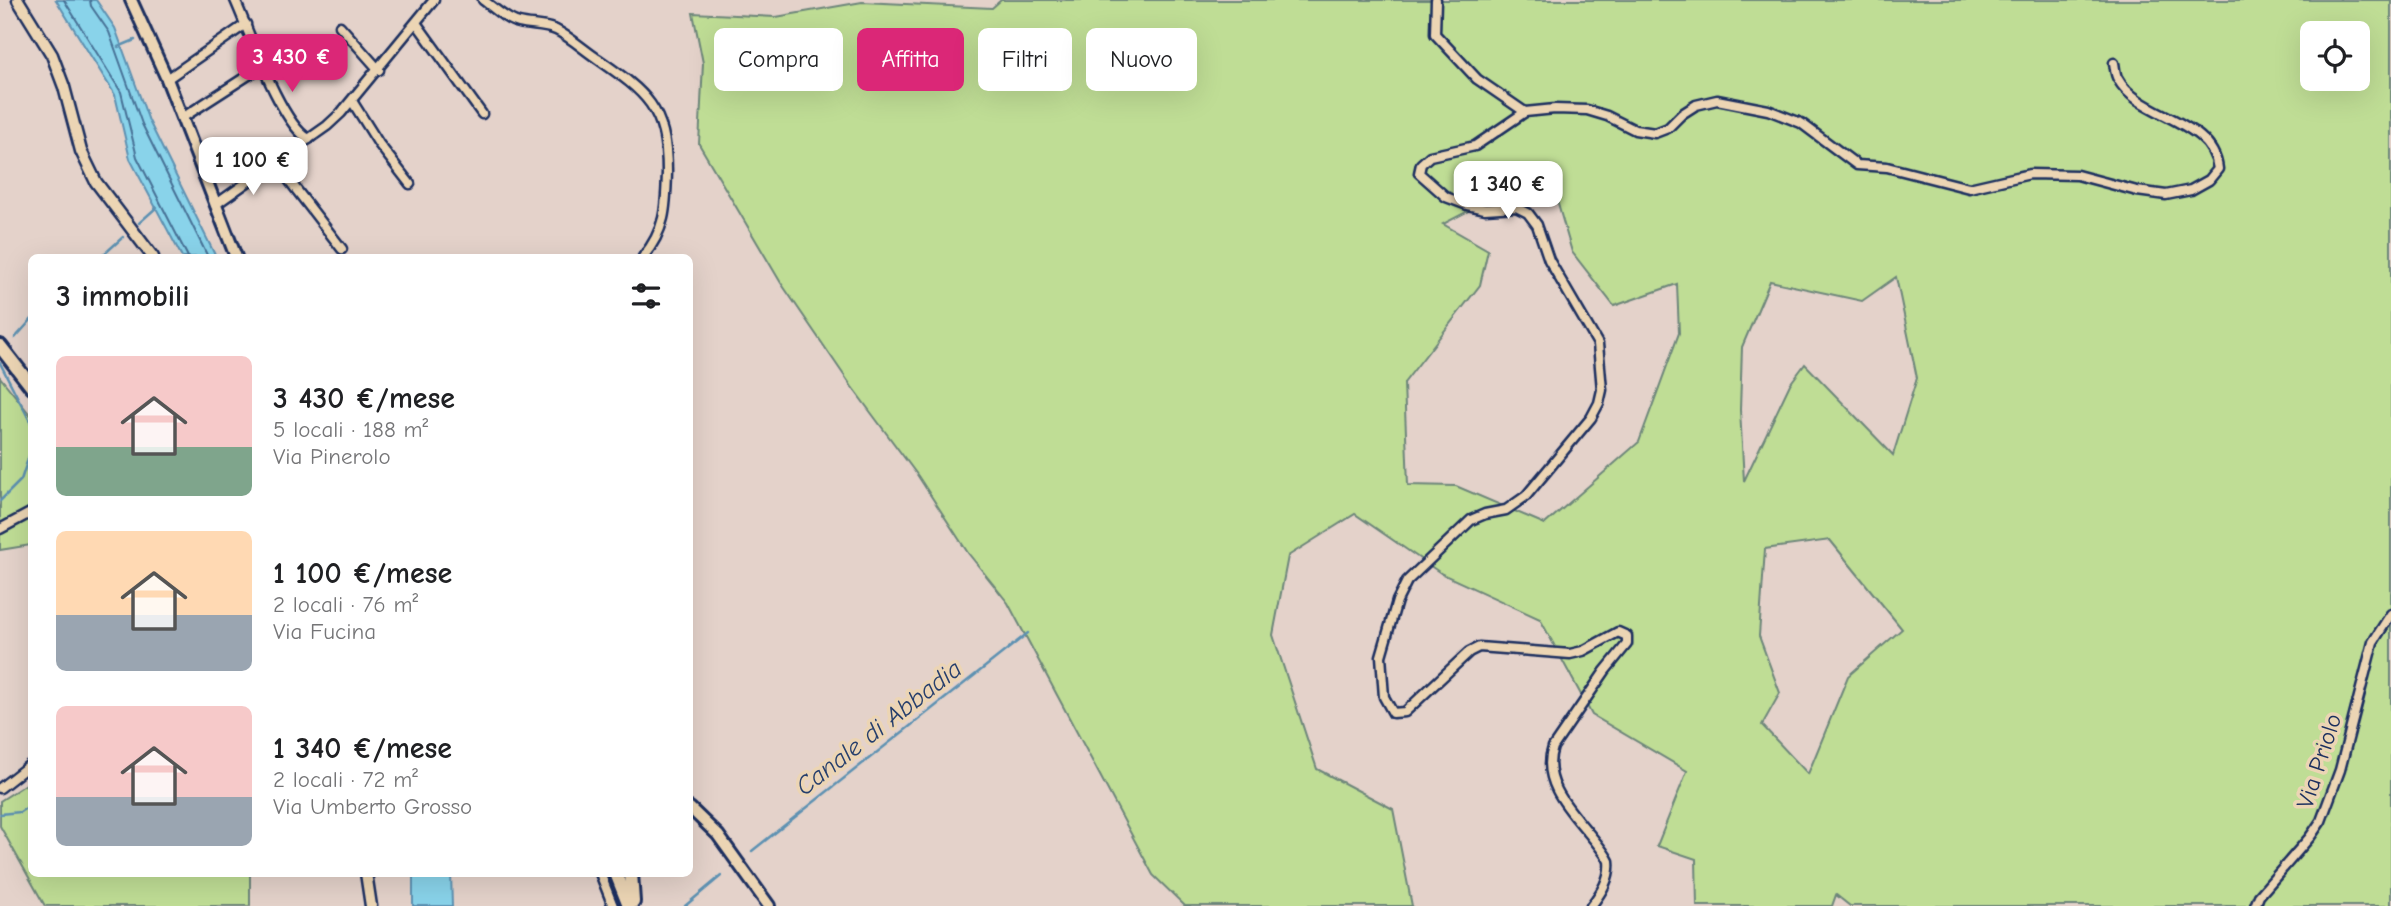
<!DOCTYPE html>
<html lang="it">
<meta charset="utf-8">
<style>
body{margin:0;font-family:"Comic Neue",sans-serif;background:#f6f6f6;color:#202124;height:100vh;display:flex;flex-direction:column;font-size:26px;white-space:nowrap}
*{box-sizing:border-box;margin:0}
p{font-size:23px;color:#757577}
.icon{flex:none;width:38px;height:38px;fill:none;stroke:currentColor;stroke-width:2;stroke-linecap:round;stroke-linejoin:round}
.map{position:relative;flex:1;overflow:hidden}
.sheet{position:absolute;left:28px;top:254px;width:665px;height:623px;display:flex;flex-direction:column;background:#fff;border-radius:10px;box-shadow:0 7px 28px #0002}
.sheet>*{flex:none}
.banner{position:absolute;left:714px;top:28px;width:665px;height:63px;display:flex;gap:14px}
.tools{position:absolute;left:2300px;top:21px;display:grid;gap:14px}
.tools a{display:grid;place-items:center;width:70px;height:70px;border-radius:10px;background:#fff;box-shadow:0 7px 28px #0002;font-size:35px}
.price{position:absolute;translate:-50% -60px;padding:0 16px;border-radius:14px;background:#fff;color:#222;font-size:23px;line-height:46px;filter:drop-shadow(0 2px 4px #0008)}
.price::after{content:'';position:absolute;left:50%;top:42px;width:21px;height:16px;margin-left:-10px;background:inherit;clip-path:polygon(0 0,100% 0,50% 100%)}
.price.on{background:#db2777;color:#fff}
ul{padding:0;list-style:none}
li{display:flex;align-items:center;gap:21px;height:175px;padding:0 28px}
li span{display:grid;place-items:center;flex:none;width:196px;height:140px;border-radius:10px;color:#555}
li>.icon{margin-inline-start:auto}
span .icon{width:84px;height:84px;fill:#fffc;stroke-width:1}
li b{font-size:30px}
h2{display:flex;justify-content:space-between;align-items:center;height:84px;padding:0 28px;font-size:30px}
.tag{padding:0 24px;border-radius:10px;background:#fff;box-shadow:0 7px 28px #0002;font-size:24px;line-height:63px}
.tag.on{background:#db2777;color:#fff}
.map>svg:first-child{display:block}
</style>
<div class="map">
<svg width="2391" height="906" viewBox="0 0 2391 906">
<rect width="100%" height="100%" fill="#e4d2ca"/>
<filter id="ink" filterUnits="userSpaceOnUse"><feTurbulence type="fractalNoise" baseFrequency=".0143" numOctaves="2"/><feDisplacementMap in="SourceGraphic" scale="14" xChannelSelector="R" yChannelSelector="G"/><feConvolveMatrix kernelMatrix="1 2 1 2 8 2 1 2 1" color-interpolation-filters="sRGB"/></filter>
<g filter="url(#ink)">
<g fill="#bfdd95" stroke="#6d867a" stroke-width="2" fill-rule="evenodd">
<path d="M1001,0H2391V906H1850L1836,895L1832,906H1697L1696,859L1657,846L1687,771L1592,715L1540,619L1442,574L1355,514L1288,556L1273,635L1317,769L1393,809L1412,906H1185L1153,875L1008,603L968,553L918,476L852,387L781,283L699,144L703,63L693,13L776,17L862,2L992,8ZM2312,33H2357V79H2312ZM1548,170L1572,252L1614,306L1677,284L1679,333L1639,442L1545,524L1456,486L1408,485L1404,383L1480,285L1488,250L1443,224ZM1896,277L1917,378L1893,455L1805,364L1790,384L1744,481L1740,410L1742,347L1770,281L1862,301ZM1830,540L1902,629L1848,676L1808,774L1762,725L1780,693L1759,636L1765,549Z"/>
<polygon points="0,377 32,417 31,545 0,550"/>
<polygon points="31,781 32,873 250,873 250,906 45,906 0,826 0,801"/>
</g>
<g fill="#89d3ea" stroke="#5d91b2" stroke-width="2">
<polygon points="56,0 96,0 115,28 149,121 216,257 182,257 130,159 115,95"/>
<polygon points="413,873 451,873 452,906 413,906"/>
</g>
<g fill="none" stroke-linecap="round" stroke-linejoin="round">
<g stroke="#477196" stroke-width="2">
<polyline points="64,0 121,92 137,157 188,257"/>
<polyline points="90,0 91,6 109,32 142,124 208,257"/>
</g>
<g stroke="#5d91b2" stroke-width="2.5">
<polyline points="118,47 135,40"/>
<polyline points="139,223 157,207"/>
<polyline points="101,257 123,237"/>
<polyline points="15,338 32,319"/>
<polyline points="0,363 32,425"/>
<polyline points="0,501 21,480 32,447"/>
<polyline points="0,814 20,812 32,804"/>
<polyline points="752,851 1028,633"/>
<polyline points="685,906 721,876"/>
</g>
<defs>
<g id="minor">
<path d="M235,0C249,31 281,125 309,139"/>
<path d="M483,0C494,8 506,20 519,23C531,26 544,25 556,30C570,37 582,48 595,57C645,92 667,106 667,172C666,207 666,229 643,257"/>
<polyline points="1436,0 1435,34 1477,79 1525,112"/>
<polyline points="417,24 482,114"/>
<polyline points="340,26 379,70"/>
<polyline points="167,79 246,24"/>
<polyline points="352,101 379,144 410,184"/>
<polyline points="182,118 258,69 264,71"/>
<polyline points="275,162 342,249"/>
<polyline points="215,205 327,126 341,113 434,0"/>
<polyline points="0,529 32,512"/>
<polyline points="0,788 32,763"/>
<polyline points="600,873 613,906"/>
<path d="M1591,906C1601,893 1611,878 1609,861C1591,827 1537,792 1553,747L1605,671L1627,644V636L1618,632L1583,651L1570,654L1479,647L1469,652L1405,712L1393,713L1384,697L1381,656L1397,601L1407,581L1471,520L1485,514L1506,510L1526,496L1591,418L1599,403L1602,390L1598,344L1549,260L1537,225L1528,213L1516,207L1485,209L1467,205L1446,197L1419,173L1421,164L1430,156L1475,146L1525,112L1555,109L1587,110L1607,116L1635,130L1655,133L1668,128L1682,114L1696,105L1717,100L1768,110L1801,123L1857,165L1887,167L1969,188L2030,174L2077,175L2137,191L2166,195L2191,190L2209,180L2218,169C2213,119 2139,118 2118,79C2115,75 2115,67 2114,63"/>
<polyline points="2255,906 2259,896 2310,837 2321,821 2340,770 2373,642 2391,614"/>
</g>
<g id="tertiary">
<polyline points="18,0 52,55 64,87 81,151 96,182 153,257"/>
<polyline points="366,873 371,906"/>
</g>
<g id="secondary">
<polyline points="131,0 167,79 236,257"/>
<polyline points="690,808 718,835 769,906"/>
</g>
<g id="primary">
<polyline points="0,346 32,387"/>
<polyline points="616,873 629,906"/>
<polyline points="631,873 633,902"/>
</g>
</defs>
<use href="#minor" stroke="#1b2f5e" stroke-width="13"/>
<use href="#tertiary" stroke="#1b2f5e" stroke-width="15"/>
<use href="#secondary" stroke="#1b2f5e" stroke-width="16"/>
<use href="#primary" stroke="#1b2f5e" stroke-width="18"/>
<use href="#minor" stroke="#ecd5b4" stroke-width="8"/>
<use href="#tertiary" stroke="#ecd5b4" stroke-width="10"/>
<use href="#secondary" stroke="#ecd5b4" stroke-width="10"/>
<use href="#primary" stroke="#ecd5b4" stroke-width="12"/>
</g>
</g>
<g text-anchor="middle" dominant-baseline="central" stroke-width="7" stroke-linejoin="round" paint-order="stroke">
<g font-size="24" fill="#1b2f5e" stroke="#ecd5b4">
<text transform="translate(2319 761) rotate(-72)">Via Priolo</text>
</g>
<g font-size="26" font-style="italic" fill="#263f6c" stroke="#ecd5b4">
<text transform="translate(879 728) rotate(-38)">Canale di Abbadia</text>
</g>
</g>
</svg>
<div class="tools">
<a><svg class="icon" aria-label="locate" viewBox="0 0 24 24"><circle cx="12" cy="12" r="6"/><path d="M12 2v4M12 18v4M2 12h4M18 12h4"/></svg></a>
</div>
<b class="price on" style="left:292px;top:94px">3 430 €</b>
<b class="price" style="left:253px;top:197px">1 100 €</b>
<b class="price" style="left:1508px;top:221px">1 340 €</b>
<div class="banner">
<a class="tag">Compra</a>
<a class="tag on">Affitta</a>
<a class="tag">Filtri</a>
<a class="tag">Nuovo</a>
</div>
<section class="sheet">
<h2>3 immobili<svg class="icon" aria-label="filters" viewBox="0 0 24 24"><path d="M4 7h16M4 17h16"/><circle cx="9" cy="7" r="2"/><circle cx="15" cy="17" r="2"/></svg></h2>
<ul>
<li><span style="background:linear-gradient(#f6c9c9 65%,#7fa58c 0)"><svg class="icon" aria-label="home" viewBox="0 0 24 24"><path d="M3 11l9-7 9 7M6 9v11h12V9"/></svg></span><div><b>3 430 €/mese</b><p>5 locali · 188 m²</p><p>Via Pinerolo</p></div></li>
<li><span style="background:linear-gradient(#ffd9b3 60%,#9aa5b1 0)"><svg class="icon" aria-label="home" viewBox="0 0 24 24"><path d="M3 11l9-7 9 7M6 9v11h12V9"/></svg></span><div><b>1 100 €/mese</b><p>2 locali · 76 m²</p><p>Via Fucina</p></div></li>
<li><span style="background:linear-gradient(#f6c9c9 65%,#9aa5b1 0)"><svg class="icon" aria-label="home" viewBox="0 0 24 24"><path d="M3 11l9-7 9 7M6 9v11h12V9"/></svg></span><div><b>1 340 €/mese</b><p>2 locali · 72 m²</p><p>Via Umberto Grosso</p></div></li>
</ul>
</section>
</div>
